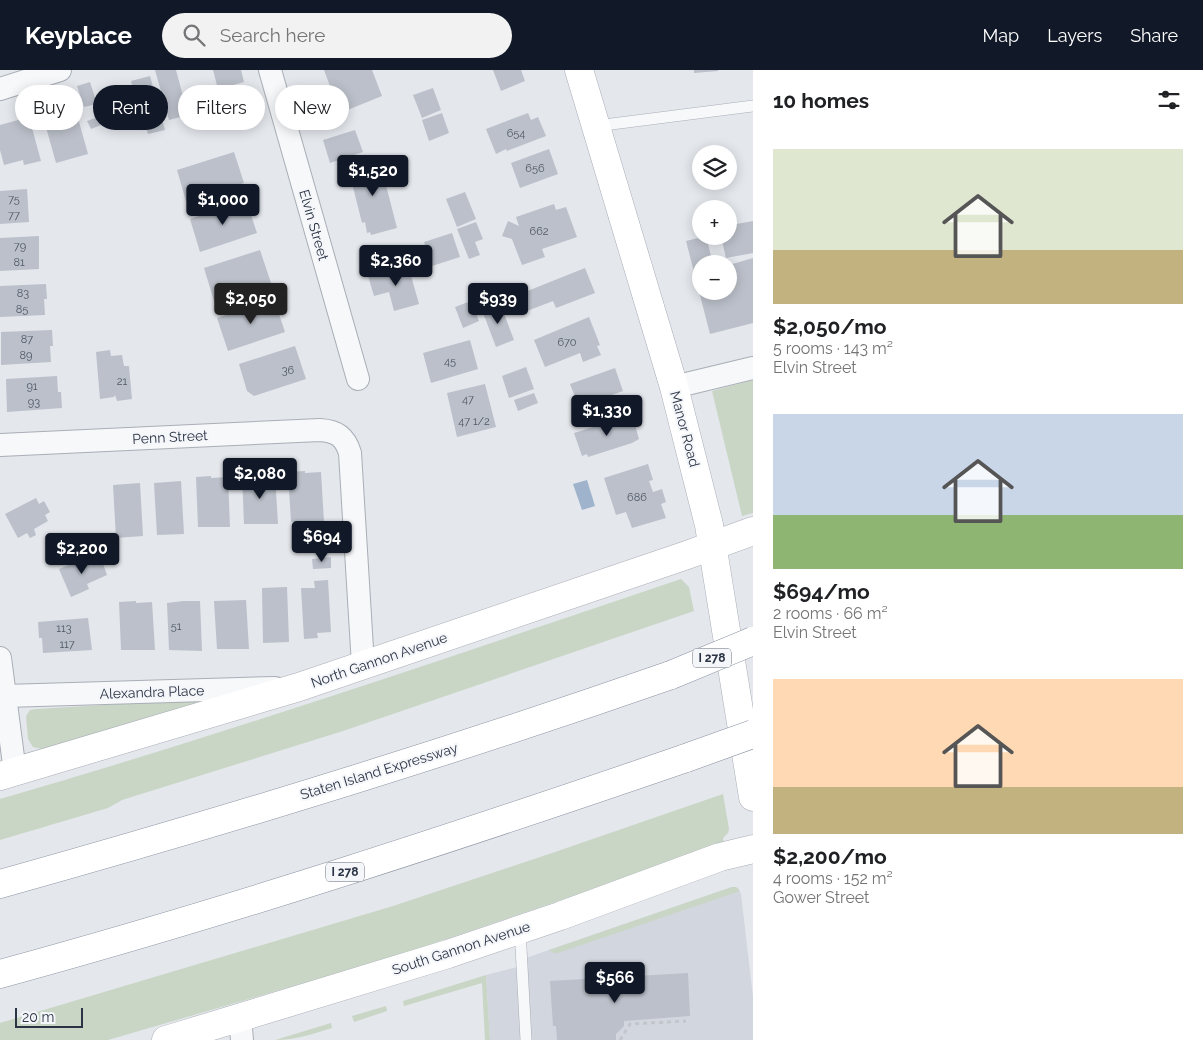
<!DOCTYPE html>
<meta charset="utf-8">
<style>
body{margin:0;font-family:Raleway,sans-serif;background:#f2f2f2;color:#202124;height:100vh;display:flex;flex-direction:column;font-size:19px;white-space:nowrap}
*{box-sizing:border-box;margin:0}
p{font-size:16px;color:#757577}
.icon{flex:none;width:28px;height:28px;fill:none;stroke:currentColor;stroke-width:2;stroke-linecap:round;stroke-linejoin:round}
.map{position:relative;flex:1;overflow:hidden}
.sheet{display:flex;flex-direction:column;background:#fff;width:450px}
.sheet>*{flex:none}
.top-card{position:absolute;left:15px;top:15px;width:475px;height:45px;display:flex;gap:10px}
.controls{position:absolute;left:692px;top:75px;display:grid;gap:10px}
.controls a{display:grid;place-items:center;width:45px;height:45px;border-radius:50%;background:#fff;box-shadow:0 2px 12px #0003;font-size:25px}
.scale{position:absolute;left:15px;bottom:12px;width:68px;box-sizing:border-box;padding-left:5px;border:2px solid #2b3445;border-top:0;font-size:14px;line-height:18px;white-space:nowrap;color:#2b3445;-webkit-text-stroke:4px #f4f6f9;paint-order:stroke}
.price{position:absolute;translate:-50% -42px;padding:0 11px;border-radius:5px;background:#111827;color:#fff;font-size:16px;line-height:32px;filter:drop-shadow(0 1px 2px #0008)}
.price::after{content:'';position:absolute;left:50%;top:30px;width:15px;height:11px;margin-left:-8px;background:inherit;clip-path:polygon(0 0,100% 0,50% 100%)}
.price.current{background:#222;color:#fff}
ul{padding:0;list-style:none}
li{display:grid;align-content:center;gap:10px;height:265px;padding:0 20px}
li span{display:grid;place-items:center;height:155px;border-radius:0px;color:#555}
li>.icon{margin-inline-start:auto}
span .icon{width:90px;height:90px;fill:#fffc;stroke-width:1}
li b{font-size:21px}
h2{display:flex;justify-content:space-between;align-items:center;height:60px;padding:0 20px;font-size:21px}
.chip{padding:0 18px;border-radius:22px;background:#fff;box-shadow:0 2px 12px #0003;font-size:18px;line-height:45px}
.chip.current{background:#111827;color:#fff}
header{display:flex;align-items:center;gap:30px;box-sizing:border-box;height:70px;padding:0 25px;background:#111827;color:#fff}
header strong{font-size:24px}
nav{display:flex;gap:28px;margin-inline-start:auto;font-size:18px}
.search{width:350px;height:45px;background:#f2f2f2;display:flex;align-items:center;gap:12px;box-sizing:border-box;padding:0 18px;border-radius:28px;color:#757577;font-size:19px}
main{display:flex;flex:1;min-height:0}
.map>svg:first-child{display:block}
</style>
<header>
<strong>Keyplace</strong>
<div class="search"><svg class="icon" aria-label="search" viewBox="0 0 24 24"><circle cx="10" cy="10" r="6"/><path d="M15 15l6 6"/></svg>Search here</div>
<nav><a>Map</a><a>Layers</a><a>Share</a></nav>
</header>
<main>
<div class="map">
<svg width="753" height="970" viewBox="0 0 753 970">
<rect width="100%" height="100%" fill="#e4e7ec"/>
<polygon fill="#d2d6de" points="732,817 738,818 741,824 753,927 753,970 490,970 486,905 517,897 520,890"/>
<g fill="#c9d6c5">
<polygon points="753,310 753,443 742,446 712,321"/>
<path d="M681,509L689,517L694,541L343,661L122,730L108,738L0,770V729C229,663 455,585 681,509Z"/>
<polygon points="188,630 194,631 196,633 42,679 33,677 28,669 26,646 30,640 36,639"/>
<polygon points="723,724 729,759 728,763 723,768 724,775 393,887 108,970 0,970 0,953 393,836 555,782"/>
<polygon points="732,817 736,817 740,821 558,883 554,883 549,880"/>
<polygon points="486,905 490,970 485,970 482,913 404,936 403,931"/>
<polygon points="386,936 387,941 354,952 352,946"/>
<path d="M331,953L332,958C312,964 296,970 275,970Z"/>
</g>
<polygon fill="#9fb4cc" points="587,410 595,436 582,440 573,414"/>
<g fill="#bbc0ca">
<polygon points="155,0 176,0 188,45 169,50"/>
<polygon points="213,0 241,0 244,12 218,19"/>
<polygon points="324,0 372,0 382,26 340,43"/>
<polygon points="493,0 521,0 525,11 501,21"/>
<polygon points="694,0 718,0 718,1 694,3"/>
<polygon points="150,6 165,60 148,64 143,46 140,47 138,39 127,42 122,22 133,19 131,11"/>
<polygon points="90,12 97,34 84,37 77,16"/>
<polygon points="433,18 441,40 422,48 413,25"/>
<polygon points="74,34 88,84 56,93 42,43"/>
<polygon points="442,43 449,63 429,71 422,50"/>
<polygon points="528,43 531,50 538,47 546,66 507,81 506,79 496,84 486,59"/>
<polygon points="29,47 41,91 24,95 23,90 4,95 0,80 0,55"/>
<polygon points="98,47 101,55 91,59 87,51"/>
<polygon points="355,60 363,82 330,93 323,70"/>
<polygon points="549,79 558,104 520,118 511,93"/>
<polygon points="234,82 244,113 186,131 177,100"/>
<polygon points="379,88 397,158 371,165 370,162 367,163 365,152 362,153 352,113 354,113 351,101 354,100 353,95"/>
<polygon points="27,119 29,152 0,154 0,121"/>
<polygon points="465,122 476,149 457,157 446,129"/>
<polygon points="246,130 257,163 200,182 190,149"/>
<polygon points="554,134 556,140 566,137 577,167 542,179 545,187 522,195 512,169 502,166 508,151 519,156 516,147"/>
<polygon points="729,149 731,155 753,151 753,183 726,188 721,166 729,166"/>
<polygon points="476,152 483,169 475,172 480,185 469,189 457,159"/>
<polygon points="452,163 460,187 432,196 424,172"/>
<polygon points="39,166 39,199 0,201 0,168"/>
<polygon points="706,166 713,194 701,194 701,221 729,221 729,195 753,188 753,253 710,264 686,171"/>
<polygon points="260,180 271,213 214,231 204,198"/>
<polygon points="408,195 419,234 394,241 389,222 374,226 368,206"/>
<polygon points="585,198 595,223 556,238 553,231 527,241 520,224"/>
<polygon points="46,214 47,229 44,229 45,245 0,247 0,216"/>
<polygon points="274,229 285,262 228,281 217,248"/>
<polygon points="471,231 479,251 463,258 455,237"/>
<polygon points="500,233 514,270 496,277 482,240"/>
<polygon points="589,247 600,275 597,276 601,285 583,292 580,283 545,297 534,270"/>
<polygon points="52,260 53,276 50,276 51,292 1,295 1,262"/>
<polygon points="470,270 478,299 431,313 423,283"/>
<polygon points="295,276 306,309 254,326 247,321 239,294"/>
<polygon points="110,280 111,286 122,285 124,296 129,296 132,329 117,331 115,325 114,327 100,329 96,282"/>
<polygon points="526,297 534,319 509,328 502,306"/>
<polygon points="615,298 623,321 584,335 582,327 576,329 570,314"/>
<polygon points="57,306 58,322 61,322 62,338 7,342 6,309"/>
<polygon points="485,314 496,357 457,367 447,323"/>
<polygon points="534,323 538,333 518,341 514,330"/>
<polygon points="632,345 639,369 632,373 588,387 587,384 582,386 574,363"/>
<polygon points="648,394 653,410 649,411 653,422 662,419 666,432 661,434 666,448 632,458 626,442 616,445 604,408"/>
<polygon points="305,401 305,403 321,402 324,452 291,452 288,402"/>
<polygon points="258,404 258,406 275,405 278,454 244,454 242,405"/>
<polygon points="211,406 211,408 228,407 230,457 198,457 196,407"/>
<polygon points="181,411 184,464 157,465 154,413"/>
<polygon points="140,413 143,466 116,468 113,415"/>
<polygon points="36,428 39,434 44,431 50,442 45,445 48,451 34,459 36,465 30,468 27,463 18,468 5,444"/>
<polygon points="91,486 95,494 102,491 107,505 87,514 89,519 71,527 59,499"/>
<polygon points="331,487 331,498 313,499 312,489"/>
<polygon points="328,510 331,562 317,563 318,568 304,569 301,518 315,518 314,511"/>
<polygon points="287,517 289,572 263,573 262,518"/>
<polygon points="246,530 249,579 217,579 214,531"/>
<polygon points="136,531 136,533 152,532 155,580 121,580 119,532"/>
<polygon points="183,531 200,531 202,581 169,580 167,533"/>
<polygon points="88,548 92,580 43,583 42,568 39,568 38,552"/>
<polygon points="688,903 690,946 624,951 624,956 616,964 616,970 557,970 556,956 553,956 550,911"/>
</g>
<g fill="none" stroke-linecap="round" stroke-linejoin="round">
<defs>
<g id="lane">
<polyline points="596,56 753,36"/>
<polyline points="520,859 526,970"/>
</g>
<g id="street">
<polyline points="270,0 358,309"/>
<polyline points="0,19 60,0"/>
<polyline points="674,317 753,298"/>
<path d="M0,375L320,360C337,361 345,367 350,383L363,595"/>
<polyline points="0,588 15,702"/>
<polyline points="5,626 275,618"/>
<polyline points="240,948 242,970"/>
</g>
<g id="secondary">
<polyline points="579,0 674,317 709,455 753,727"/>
<polyline points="0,706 299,617 687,485 753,461"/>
<polyline points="166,970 448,884 560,846 720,787 753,779"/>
</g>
<g id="highway">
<path d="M0,814C226,751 450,682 671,605"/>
<path d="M0,904C231,841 459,766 686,688"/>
</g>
</defs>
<use href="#lane" stroke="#a9aeb7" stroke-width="12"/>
<use href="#street" stroke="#a9aeb7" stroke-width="24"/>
<use href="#secondary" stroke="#a9aeb7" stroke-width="29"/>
<use href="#highway" stroke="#8b94a3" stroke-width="29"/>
<polyline stroke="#c2c5cb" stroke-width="3" stroke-dasharray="4 4" stroke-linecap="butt" points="620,970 630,954 686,951"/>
<use href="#lane" stroke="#f7f8fa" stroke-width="11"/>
<use href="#street" stroke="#f7f8fa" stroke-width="22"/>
<use href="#secondary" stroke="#fff" stroke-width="28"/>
<use href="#highway" stroke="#fff" stroke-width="28"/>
<defs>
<g id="highway-bridge">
<polyline points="671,605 753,571"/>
<polyline points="686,688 753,664"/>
</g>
</defs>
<use href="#highway-bridge" stroke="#8b94a3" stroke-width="29" stroke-linecap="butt"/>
<use href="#highway-bridge" stroke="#fff" stroke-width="28"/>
</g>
<g text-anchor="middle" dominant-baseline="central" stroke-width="4" stroke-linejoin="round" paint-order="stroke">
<g font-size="11" fill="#4f5766">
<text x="516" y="63">654</text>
<text x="535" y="98">656</text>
<text x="14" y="129">75</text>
<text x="14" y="145">77</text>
<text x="539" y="161">662</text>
<text x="20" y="176">79</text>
<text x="19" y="192">81</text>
<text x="23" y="223">83</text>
<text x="22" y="239">85</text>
<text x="27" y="269">87</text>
<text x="567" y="272">670</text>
<text x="26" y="285">89</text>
<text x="450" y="291">45</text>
<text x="288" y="300">36</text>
<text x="122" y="311">21</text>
<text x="32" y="316">91</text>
<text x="468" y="329">47</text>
<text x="34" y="332">93</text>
<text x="474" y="351">47 1/2</text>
<text x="637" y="427">686</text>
<text x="176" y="556">51</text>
<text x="64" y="558">113</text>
<text x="67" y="574">117</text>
</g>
<g fill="#f4f6f9" stroke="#676e7b" stroke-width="1">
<rect x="693" y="578.5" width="38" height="19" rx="4"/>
<rect x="326" y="792.5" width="38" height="19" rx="4"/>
</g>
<g font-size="12" font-weight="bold" fill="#2b3445">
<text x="712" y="588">I 278</text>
<text x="345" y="802">I 278</text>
</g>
<g font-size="14" fill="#2b3445" stroke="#f4f6f9">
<text transform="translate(314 155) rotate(74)">Elvin Street</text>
<text transform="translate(685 359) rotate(75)">Manor Road</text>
<text transform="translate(170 367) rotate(-3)">Penn Street</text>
<text transform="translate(379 590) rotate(-19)">North Gannon Avenue</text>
<text transform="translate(152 622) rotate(-2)">Alexandra Place</text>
<text transform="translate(379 701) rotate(-17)">Staten Island Expressway</text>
<text transform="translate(461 878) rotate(-18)">South Gannon Avenue</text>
</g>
</g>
</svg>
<div class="controls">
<a><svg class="icon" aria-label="layers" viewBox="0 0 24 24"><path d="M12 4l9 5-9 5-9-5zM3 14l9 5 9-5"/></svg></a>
<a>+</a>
<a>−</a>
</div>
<div class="scale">20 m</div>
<b class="price" style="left:373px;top:127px">$1,520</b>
<b class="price" style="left:223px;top:156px">$1,000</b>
<b class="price" style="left:396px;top:217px">$2,360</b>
<b class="price current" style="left:251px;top:255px">$2,050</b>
<b class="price" style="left:498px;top:255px">$939</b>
<b class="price" style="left:607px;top:367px">$1,330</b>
<b class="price" style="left:260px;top:430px">$2,080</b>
<b class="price" style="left:322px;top:493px">$694</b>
<b class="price" style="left:82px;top:505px">$2,200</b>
<b class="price" style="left:615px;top:934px">$566</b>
<div class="top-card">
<a class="chip">Buy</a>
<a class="chip current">Rent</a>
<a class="chip">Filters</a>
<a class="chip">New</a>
</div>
</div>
<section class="sheet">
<h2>10 homes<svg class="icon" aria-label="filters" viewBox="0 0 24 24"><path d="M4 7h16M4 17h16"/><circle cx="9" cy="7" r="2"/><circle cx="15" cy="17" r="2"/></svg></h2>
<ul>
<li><span style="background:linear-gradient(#dfe7d0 65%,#c2b280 0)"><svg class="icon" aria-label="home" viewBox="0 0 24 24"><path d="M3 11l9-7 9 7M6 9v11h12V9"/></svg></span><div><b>$2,050/mo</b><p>5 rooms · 143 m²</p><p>Elvin Street</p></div></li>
<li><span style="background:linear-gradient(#c9d6e8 65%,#8fb573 0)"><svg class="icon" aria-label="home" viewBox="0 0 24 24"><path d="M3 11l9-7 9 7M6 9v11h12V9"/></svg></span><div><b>$694/mo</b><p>2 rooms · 66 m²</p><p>Elvin Street</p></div></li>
<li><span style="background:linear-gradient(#ffd9b3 70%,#c2b280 0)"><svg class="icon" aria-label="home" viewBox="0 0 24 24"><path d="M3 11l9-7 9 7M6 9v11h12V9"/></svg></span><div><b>$2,200/mo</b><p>4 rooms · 152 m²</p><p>Gower Street</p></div></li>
</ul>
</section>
</main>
